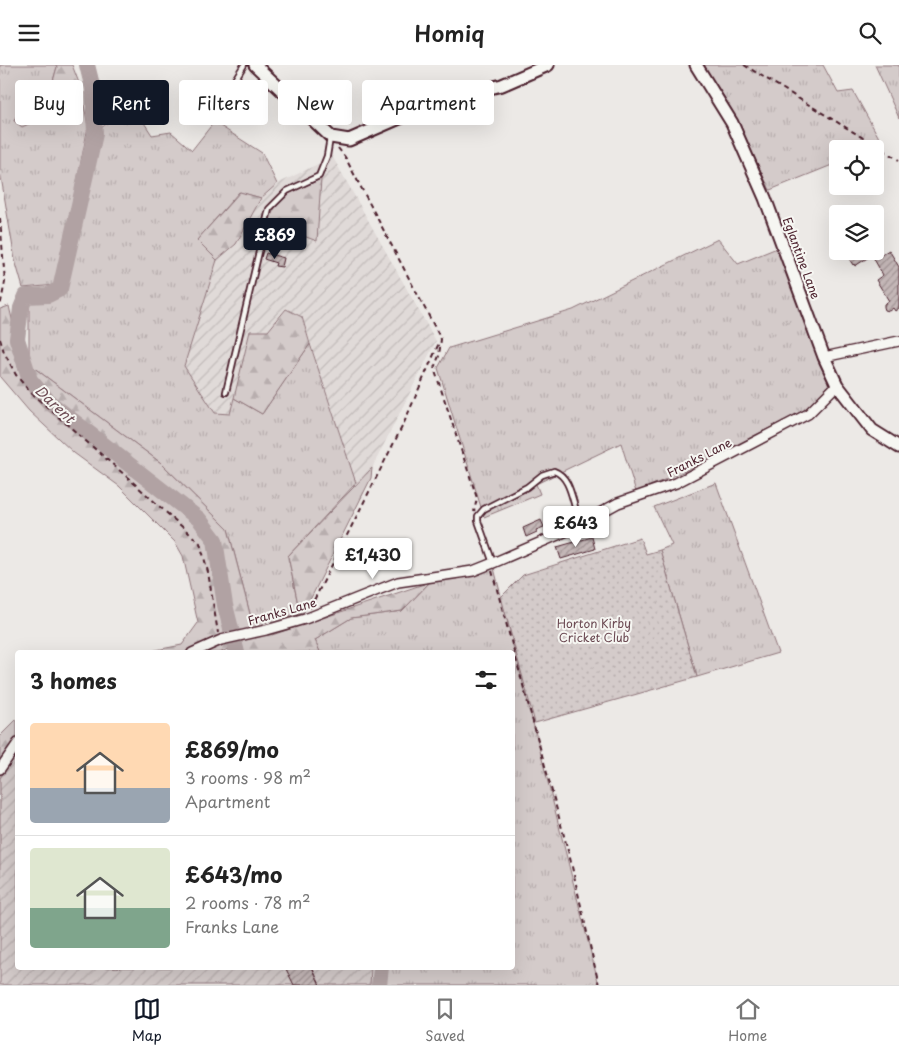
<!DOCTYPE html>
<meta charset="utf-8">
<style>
body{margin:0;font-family:"Playpen Sans",sans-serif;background:#f2f2f2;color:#222;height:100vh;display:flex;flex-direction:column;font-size:19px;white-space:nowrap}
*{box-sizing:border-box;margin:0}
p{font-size:16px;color:#767676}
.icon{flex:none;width:28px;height:28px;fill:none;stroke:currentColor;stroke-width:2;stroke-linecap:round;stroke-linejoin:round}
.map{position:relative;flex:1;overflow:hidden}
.drawer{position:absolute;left:15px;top:585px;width:500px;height:320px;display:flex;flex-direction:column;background:#fff;border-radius:5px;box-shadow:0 5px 20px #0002}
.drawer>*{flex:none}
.banner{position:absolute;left:15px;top:15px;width:500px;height:45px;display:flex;gap:10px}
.tools{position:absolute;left:829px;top:75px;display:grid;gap:10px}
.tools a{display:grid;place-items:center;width:55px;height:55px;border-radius:5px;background:#fff;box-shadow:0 5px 20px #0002;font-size:25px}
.price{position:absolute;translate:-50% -42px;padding:0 11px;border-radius:5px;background:#fff;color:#222;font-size:16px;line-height:32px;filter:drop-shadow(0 1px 2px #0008)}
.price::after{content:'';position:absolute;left:50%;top:30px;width:15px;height:11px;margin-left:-8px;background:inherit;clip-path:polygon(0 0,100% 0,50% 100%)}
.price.current{background:#111827;color:#fff}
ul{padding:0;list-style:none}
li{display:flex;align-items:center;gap:15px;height:125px;padding:0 15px}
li+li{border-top:1px solid #e0e0e0}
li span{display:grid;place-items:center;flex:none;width:140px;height:100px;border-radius:5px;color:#555}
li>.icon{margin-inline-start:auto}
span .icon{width:60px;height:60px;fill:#fffc;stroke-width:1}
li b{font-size:21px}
h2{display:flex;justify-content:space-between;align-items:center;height:60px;padding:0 15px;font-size:21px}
.tag{padding:0 18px;border-radius:5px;background:#fff;box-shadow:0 5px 20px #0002;font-size:18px;line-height:45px}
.tag.current{background:#111827;color:#fff}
header{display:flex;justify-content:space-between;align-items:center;height:65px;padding:0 15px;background:#fff;font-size:22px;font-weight:600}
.dock{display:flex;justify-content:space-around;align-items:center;height:70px;border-top:1px solid #e0e0e0;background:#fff;font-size:14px;color:#767676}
.dock a{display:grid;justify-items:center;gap:2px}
.dock .current{color:#111827}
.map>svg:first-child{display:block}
</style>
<header><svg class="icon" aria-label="menu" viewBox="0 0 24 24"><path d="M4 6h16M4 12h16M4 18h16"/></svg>Homiq<svg class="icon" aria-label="search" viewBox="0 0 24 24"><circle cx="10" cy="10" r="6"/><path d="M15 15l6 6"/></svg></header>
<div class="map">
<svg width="899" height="920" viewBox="0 0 899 920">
<defs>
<pattern id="industrial-furrows" width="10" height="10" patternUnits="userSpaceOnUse" patternTransform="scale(1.25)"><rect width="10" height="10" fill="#e0dad8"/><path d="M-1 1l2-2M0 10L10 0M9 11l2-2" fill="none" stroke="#c2bbba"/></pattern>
<pattern id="grass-tufts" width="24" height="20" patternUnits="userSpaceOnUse" patternTransform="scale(1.25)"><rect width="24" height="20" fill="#d4cbca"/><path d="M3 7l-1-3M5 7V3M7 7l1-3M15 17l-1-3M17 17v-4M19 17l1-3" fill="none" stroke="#b8aeae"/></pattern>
<pattern id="forest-firs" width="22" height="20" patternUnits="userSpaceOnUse" patternTransform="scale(1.25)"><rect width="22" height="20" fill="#d4cbca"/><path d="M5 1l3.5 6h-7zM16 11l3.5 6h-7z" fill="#b8aeae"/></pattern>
<pattern id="park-dots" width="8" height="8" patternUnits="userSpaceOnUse" patternTransform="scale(1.25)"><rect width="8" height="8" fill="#d4cbca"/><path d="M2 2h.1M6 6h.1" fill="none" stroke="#b8aeae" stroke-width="1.8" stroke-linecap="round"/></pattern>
<pattern id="garden-furrows" width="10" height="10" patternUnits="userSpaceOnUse" patternTransform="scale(1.25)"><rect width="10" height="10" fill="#d4cbca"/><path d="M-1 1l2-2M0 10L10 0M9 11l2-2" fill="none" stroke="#b8aeae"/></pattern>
<pattern id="building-hatch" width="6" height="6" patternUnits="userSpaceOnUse" patternTransform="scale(1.25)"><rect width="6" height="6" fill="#c4b7b7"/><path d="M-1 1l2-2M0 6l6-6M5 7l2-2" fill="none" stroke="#a19495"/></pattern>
</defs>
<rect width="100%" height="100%" fill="#ece9e6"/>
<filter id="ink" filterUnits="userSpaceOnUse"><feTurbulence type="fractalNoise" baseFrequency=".02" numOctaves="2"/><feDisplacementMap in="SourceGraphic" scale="10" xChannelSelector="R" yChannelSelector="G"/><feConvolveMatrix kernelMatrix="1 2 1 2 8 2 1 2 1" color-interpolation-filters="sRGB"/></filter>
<g filter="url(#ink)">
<polygon fill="url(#industrial-furrows)" points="326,80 436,276 372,403 356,418 302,252 286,244 268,267 250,266 230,349 215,348 184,301 217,195 236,179 261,133 277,119 322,97"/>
<g fill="url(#grass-tufts)" stroke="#8f757a">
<polygon points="0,0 56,0 57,2 51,23 20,44 14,56 66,42 81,23 88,62 56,220 23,223 15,195 0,106"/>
<polygon points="703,0 823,0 838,28 853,26 883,80 874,84 838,84 837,98 770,125 726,35"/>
<polygon points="875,0 899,0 899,53"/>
<polygon points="132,39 152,70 171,67 192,85 214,57 262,88 277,119 261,133 239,127 198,174 217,195 184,301 215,348 230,349 234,333 262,349 310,279 356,418 288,491 300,549 266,556 250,549 228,464 161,398 29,299 29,235 66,227 101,63"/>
<polygon points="718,174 738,199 777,183 830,319 807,344 685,406 636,427 621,378 536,419 540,429 484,452 438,303 449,283 573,245"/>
<polygon points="716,418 778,588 697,612 660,485 672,480 654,442"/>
<polygon points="494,503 599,920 385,920 387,910 386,903 512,902 512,588 320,587 315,575 351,553 402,546 430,517"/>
</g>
<g fill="url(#forest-firs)" stroke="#8f757a">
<polygon points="56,0 72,0 81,23 66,42 22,62 14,56 20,44 51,23 57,2"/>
<polygon points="321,114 317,176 268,158 279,133"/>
<polygon points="240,127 261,133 236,179 217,195 197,175"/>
<polygon points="9,241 17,276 29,299 161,398 228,464 250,549 266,556 272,570 430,517 402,546 351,553 315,575 320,587 230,588 228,584 219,588 146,587 182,580 198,558 183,491 175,477 119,421 74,388 29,346 0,312 0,244"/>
<polygon points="286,244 302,252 310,279 262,349 234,333 250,266 268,266"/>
<polygon points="372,403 371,413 303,549 300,549 288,491"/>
<polygon points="17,654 17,774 0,782 0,671"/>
</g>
<polygon fill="url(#park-dots)" stroke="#8f757a" points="640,473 646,489 660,485 697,612 535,658 501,532 523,510"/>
<polygon fill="url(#garden-furrows)" stroke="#8f757a" points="17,689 18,902 371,903 370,920 0,920 0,713"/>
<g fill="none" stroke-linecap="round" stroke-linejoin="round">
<g stroke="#b1a2a3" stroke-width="16">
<polyline points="87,0 93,24 95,69 60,224 48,230 26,231 21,243 17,274 30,315 49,337 199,454 215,475 225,540 237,588"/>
<polyline points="379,920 381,902"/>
</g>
</g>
<g fill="url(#building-hatch)" stroke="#4a1f2b">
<polygon points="889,185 899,202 899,243 895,246 893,243 889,246 885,245 884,242 884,239 889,236 876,215 883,210 874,194"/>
<polygon points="844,186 878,186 855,201 854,199 853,200"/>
<polygon points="266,188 284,193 282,202 275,201 276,198 264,194"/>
<polygon points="541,455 544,462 536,465 537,467 526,472 523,463"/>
<polygon points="592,472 595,484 561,494 557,482"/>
<polygon points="285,902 312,902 320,920 294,920"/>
</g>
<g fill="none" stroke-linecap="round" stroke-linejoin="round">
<defs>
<g id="service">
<polyline points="214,48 244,0"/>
<polyline points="226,327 269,144 287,126 319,111 327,91 330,73"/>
<path d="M493,498L478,456V451L484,444L527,422L542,410L554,406C568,411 571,428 575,442"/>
</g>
<g id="minor">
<polyline points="824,292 899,276"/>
<polyline points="192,588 221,575 266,565 305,554 398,517 473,506 493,498 567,466 618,438 676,418 808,349 837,320"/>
<polyline points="0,704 18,678"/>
</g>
<g id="tertiary">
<polyline points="255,0 331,72 349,75 441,35 502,20 548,0"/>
<polyline points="696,0 732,58 765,133 824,292 837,320 872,365 899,382"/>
</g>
</defs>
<use href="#service" stroke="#4a1f2b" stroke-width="8"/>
<use href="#minor" stroke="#4a1f2b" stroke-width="12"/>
<use href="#tertiary" stroke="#4a1f2b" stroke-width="15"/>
<g stroke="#4a1f2b" stroke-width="2" stroke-dasharray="5 4" stroke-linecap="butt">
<polyline points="744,0 899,95"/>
<polyline points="338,83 345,92 441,274 439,291 434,303 477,433 474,447"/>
<polyline points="0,153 5,217 0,242"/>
<polyline points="0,274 4,287 16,310 30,327 127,412 200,478 208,507 218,568"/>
<polyline points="492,506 570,793 599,920"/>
<polyline points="310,543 403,360 439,278"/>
</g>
<use href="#service" stroke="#f6f6f2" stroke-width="4.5"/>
<use href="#minor" stroke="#f6f6f2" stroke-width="9"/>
<use href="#tertiary" stroke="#f6f6f2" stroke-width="11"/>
</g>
</g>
<g text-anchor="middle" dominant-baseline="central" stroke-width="4" stroke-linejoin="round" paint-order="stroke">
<g font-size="12" fill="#4a1f2b" stroke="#f6f6f2">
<text transform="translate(802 193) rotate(70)">Eglantine Lane</text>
<text transform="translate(699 392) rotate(-27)">Franks Lane</text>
<text transform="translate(282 546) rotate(-16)">Franks Lane</text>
</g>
<g font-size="12" fill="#6c4a53" stroke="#f6f6f2">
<text x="594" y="558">Horton Kirby<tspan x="594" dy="14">Cricket Club</tspan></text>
</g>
<g font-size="14" font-style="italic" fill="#6e4d55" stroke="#f6f6f2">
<text transform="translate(55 339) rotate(43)">Darent</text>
</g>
</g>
</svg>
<div class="tools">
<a><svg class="icon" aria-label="locate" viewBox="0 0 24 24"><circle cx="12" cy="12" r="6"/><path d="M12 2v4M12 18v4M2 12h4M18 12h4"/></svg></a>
<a><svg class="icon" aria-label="layers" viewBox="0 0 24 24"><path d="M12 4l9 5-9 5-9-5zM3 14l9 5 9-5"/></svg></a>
</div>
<b class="price current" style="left:275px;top:195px">£869</b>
<b class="price" style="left:576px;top:483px">£643</b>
<b class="price" style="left:373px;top:515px">£1,430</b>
<div class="banner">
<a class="tag">Buy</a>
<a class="tag current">Rent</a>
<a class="tag">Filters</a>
<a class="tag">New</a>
<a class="tag">Apartment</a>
</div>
<section class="drawer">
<h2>3 homes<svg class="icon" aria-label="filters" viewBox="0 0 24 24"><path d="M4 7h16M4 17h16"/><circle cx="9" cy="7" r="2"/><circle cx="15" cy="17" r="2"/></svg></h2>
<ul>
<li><span style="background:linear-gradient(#ffd9b3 65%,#9aa5b1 0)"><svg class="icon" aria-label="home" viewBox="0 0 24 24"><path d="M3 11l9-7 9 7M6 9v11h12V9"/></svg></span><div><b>£869/mo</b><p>3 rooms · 98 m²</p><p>Apartment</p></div></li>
<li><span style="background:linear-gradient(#dfe7d0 60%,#7fa58c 0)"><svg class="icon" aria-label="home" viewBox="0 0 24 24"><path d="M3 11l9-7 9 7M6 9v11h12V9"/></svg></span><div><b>£643/mo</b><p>2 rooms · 78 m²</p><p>Franks Lane</p></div></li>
</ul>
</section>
</div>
<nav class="dock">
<a class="current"><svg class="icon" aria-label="map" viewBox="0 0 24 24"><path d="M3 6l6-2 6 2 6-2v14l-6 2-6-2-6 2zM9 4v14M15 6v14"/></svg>Map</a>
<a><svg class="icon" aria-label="saved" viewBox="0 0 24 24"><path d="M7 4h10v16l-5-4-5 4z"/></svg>Saved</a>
<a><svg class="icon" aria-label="home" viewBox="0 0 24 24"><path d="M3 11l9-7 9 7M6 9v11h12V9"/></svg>Home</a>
</nav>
